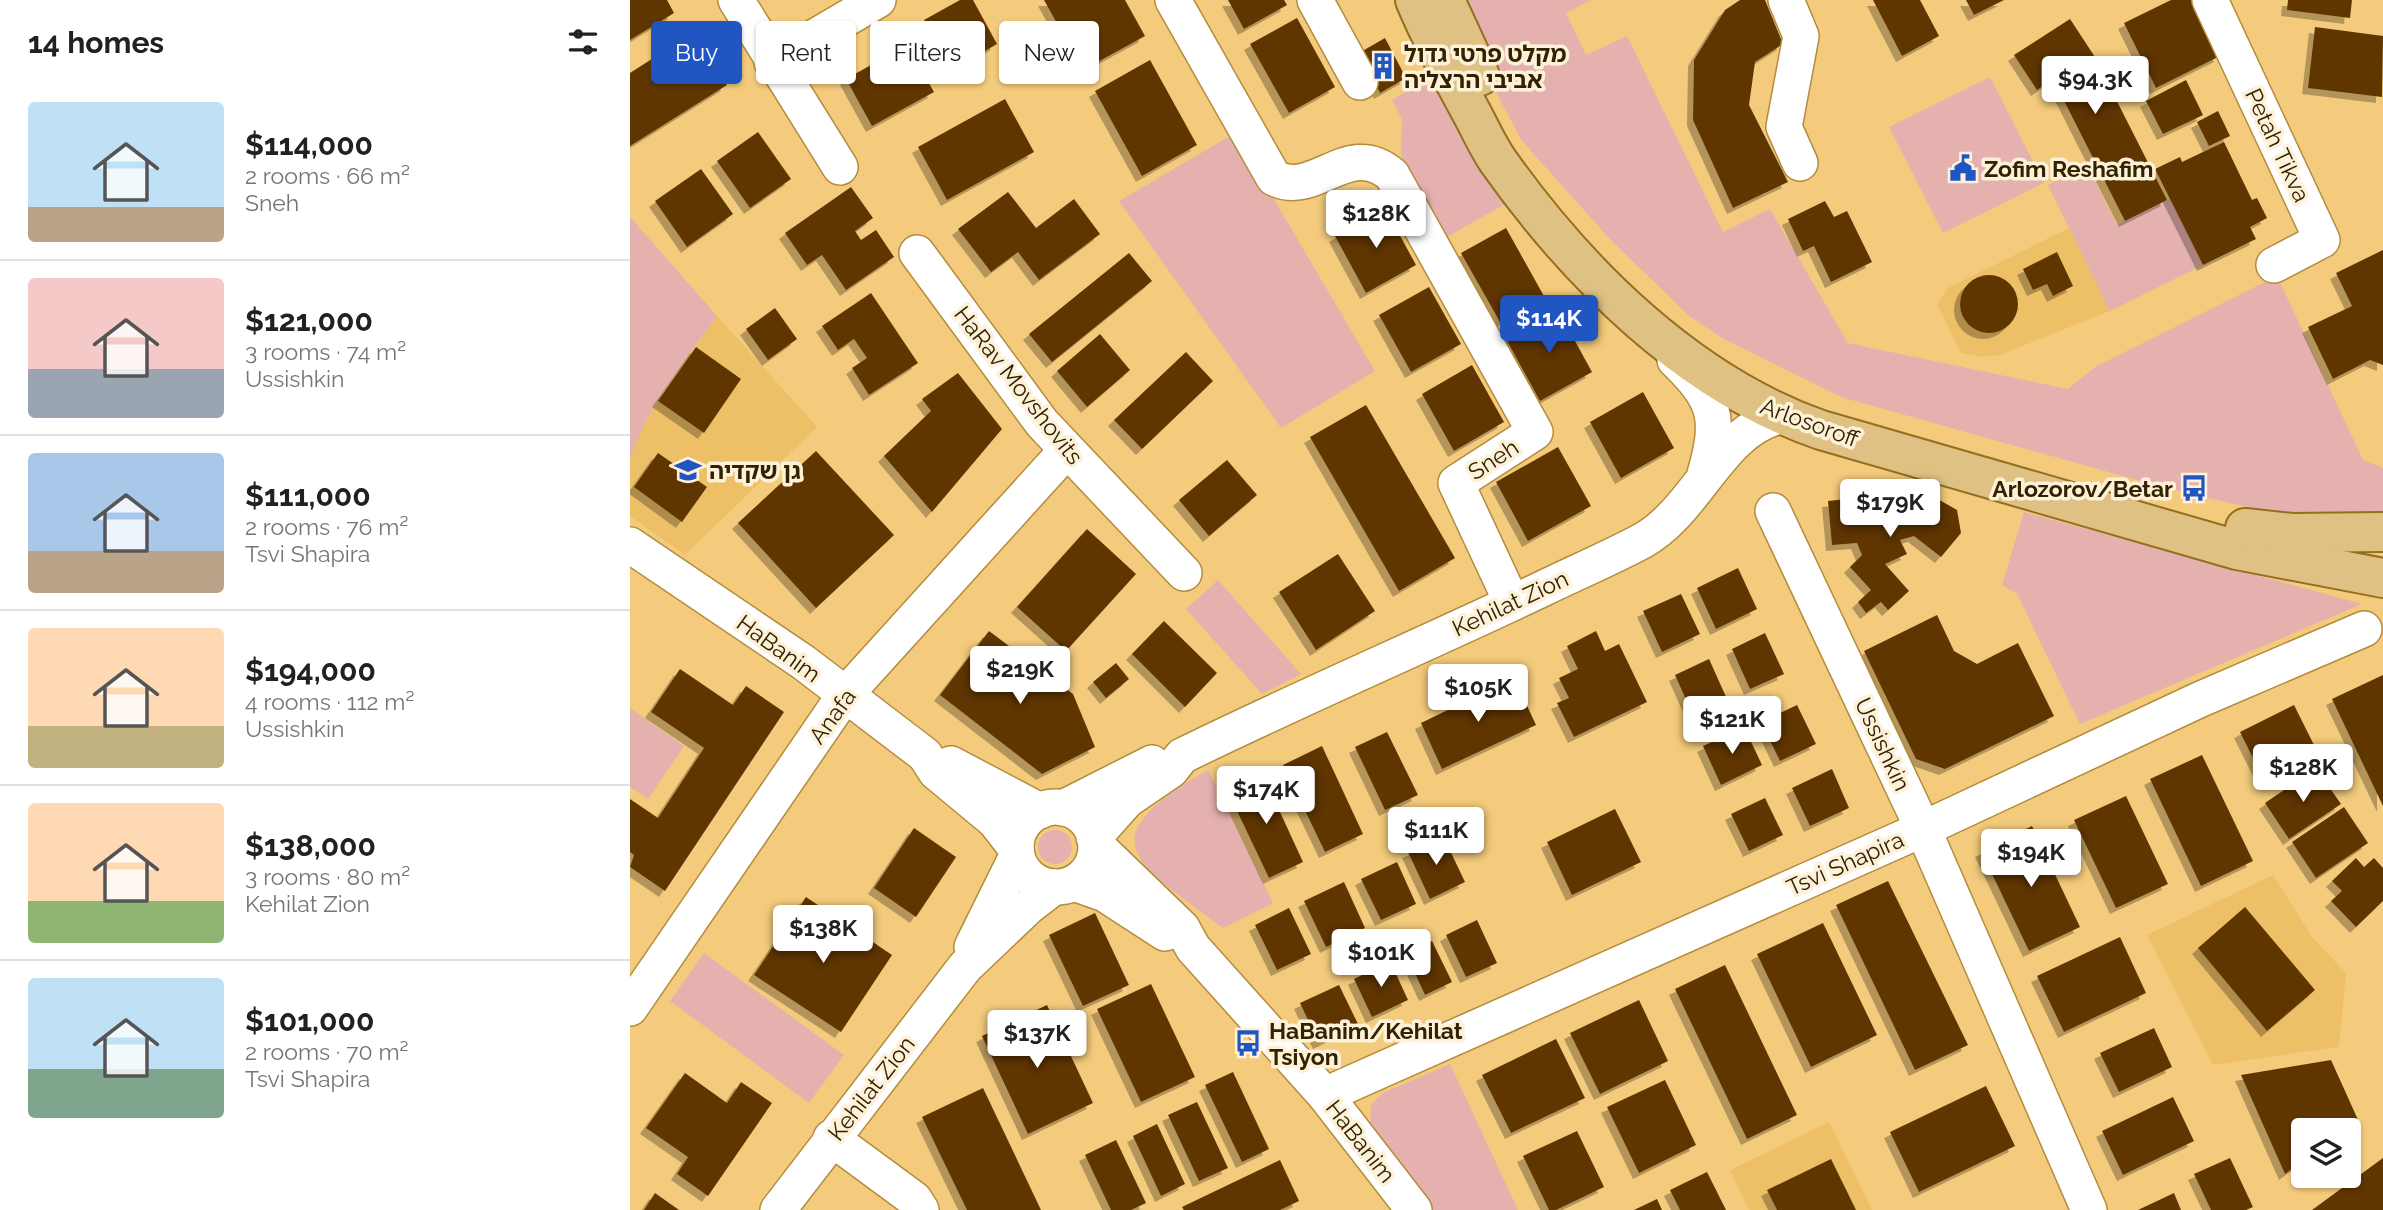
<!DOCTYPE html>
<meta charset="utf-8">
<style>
body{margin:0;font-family:Raleway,"Noto Sans Hebrew",sans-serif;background:#f2f2f2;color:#202124;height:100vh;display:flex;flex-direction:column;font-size:26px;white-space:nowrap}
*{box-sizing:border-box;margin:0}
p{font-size:23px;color:#757577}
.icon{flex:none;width:38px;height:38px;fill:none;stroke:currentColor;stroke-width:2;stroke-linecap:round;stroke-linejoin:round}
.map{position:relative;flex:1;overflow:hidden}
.drawer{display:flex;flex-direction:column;background:#fff;width:630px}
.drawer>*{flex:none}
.hud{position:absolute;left:21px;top:21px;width:665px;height:63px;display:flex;gap:14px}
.tools{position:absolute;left:1661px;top:1118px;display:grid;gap:14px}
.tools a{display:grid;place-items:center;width:70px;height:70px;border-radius:7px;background:#fff;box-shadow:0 2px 5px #0004;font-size:35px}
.price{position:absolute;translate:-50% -60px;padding:0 16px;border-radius:7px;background:#fff;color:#222;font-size:23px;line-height:46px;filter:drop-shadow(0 2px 4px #0008)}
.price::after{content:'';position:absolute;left:50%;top:42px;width:21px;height:16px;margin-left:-10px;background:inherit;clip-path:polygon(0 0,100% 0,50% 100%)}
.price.selected{background:#2055c2;color:#fff}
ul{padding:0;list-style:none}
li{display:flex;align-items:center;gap:21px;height:175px;padding:0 28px}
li+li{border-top:2px solid #e0e0e0}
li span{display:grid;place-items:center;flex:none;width:196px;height:140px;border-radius:7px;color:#555}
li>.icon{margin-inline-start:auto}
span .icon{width:84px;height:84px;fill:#fffc;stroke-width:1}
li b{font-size:30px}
h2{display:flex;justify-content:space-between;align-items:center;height:84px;padding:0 28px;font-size:30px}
.chip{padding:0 24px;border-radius:7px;background:#fff;box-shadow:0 2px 5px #0004;font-size:24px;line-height:63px}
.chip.selected{background:#2055c2;color:#fff}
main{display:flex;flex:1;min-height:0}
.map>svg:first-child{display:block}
</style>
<main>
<section class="drawer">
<h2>14 homes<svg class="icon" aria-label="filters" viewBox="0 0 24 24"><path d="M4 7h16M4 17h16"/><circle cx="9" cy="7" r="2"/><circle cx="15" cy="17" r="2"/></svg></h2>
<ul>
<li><span style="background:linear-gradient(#bfe0f5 75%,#b9a48a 0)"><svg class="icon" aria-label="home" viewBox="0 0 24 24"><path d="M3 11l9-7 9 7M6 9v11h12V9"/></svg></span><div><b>$114,000</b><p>2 rooms · 66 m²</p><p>Sneh</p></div></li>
<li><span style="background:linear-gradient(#f6c9c9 65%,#9aa5b1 0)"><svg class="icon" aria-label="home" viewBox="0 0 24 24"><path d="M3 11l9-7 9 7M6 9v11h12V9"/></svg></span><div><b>$121,000</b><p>3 rooms · 74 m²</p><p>Ussishkin</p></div></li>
<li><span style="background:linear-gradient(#a9c7e8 70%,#b9a48a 0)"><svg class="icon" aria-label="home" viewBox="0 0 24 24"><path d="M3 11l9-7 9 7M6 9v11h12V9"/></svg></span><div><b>$111,000</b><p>2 rooms · 76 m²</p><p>Tsvi Shapira</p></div></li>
<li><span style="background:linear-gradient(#ffd9b3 70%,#c2b280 0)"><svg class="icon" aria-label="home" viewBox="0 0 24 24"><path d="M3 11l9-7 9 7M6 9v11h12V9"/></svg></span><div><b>$194,000</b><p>4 rooms · 112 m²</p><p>Ussishkin</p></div></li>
<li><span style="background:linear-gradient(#ffd9b3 70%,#8fb573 0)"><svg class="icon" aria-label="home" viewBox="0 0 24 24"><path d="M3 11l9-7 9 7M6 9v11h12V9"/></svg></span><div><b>$138,000</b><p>3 rooms · 80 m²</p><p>Kehilat Zion</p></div></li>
<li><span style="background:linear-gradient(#bfe0f5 65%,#7fa58c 0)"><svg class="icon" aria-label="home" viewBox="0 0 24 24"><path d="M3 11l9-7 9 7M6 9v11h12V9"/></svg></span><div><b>$101,000</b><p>2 rooms · 70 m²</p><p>Tsvi Shapira</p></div></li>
</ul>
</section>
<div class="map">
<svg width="1753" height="1210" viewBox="0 0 1753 1210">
<defs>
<filter id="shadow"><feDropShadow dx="-6" dy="6" stdDeviation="0" flood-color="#0004"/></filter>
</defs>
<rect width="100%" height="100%" fill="#f4cb7c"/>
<g fill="#edc068">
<polygon points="1439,228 1480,311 1370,355 1352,357 1331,353 1307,304 1318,288"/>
<polygon points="87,316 187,427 55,555 0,516 0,459 7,437 26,404"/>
<polygon points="1643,875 1682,937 1716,973 1709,1047 1583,1065 1517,935"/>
<polygon points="1199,1122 1242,1210 1119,1210 1100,1170"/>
</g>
<g fill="#e5b1ae">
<polygon points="824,0 961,0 936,13 956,55 997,36 1093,232 1140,209 1218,343 1438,389 1465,367 1647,276 1733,460 1753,468 1753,511 1721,518 1684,517 1626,509 1539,489 1211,397 1092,338 1058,315 979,238 892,141 837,38"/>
<polygon points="801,77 875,204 817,237 771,155 772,119 762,100"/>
<polygon points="1360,77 1414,183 1313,233 1259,127"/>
<polygon points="605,133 745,371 651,428 489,201"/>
<polygon points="1457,165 1487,225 1540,199 1573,265 1480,311 1418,185"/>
<path d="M0,217L87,316C55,361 17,406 0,459Z"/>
<polygon points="1394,512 1732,604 1450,724 1387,594 1372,585"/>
<polygon points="588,580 671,674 632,694 556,609"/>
<polygon points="0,708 54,746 18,799 0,787"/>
<path d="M578,770L643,903L593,928C508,864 453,841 578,770Z"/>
<circle cx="425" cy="847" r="17"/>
<polygon points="74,953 214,1055 179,1103 40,1001"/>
<polygon points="820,1064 888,1210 802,1210 747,1142 740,1126 741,1105 753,1093"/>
</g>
<g fill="#5f3606" filter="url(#shadow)">
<polygon points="0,0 37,0 44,13 0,40"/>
<polygon points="330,0 343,0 367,44 322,70 294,20"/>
<polygon points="414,0 495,0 515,36 453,70"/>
<polygon points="598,0 654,0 657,5 614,29"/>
<polygon points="1110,0 1135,0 1153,44 1125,62 1119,105 1158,182 1103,208 1063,120 1064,60 1095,10"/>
<polygon points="1243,0 1290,0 1309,36 1272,56"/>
<polygon points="1336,0 1374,0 1344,15"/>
<polygon points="1541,0 1561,0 1590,56 1526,88 1494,23"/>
<polygon points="1658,0 1722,0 1720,18 1657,10"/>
<polygon points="667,18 705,87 659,113 620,44"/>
<polygon points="1440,19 1463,54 1537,200 1495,221 1423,79 1407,90 1384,55"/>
<polygon points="1685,27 1753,36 1752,97 1678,88"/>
<polygon points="64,32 97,85 0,146 0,73"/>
<polygon points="755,38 776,78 750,93 729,53"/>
<polygon points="277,45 304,92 242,126 216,79"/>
<polygon points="520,60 567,145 512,176 465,91"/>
<polygon points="1556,80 1573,115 1533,134 1516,101"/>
<polygon points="375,99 404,152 317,200 288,147"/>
<polygon points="1588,111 1600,136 1579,146 1567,122"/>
<polygon points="128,132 161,179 120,208 87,161"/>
<polygon points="1594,142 1622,200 1627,198 1637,218 1620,227 1626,239 1573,265 1525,169 1550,157 1552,162"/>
<polygon points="71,169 103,214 57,247 25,201"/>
<polygon points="221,187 243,218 225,231 231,240 246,230 264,257 216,290 192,255 177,265 155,233"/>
<polygon points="378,192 406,228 444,199 470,234 409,280 388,252 361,272 328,229"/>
<polygon points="1195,201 1204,217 1217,211 1242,262 1201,282 1184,246 1173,251 1158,219"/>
<polygon points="755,208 786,265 736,293 705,236"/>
<polygon points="876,228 915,298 870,322 831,253"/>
<polygon points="1753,250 1753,365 1740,360 1703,379 1678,327 1722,306 1706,273"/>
<polygon points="1427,252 1443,286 1423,296 1417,284 1403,290 1393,269"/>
<polygon points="499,253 522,281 422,362 399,334"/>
<circle cx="1359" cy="304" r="29"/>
<polygon points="799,287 831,344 781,372 749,315"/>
<polygon points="241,293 288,363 239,395 222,368 237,358 224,339 208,350 192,326"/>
<polygon points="145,308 167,339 138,360 116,329"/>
<polygon points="928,310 962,372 910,401 876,339"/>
<polygon points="470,334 500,370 457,407 427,371"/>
<polygon points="66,347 111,379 74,433 28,401"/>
<polygon points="556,352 583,381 512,449 484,420"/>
<polygon points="842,365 874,422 824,451 792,394"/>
<polygon points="328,373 372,429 302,512 254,456 301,411 292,399"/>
<polygon points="1013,392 1044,448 991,478 960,422"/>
<polygon points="736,405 825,558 769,591 680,437"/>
<polygon points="928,447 961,506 898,541 866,482"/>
<polygon points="186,451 264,535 186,608 108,523"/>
<polygon points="28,453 77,487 52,522 4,487"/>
<polygon points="597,460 627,495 579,536 549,500"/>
<polygon points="1292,490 1327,510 1331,533 1311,557 1284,536 1270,540 1277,554 1255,564 1279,591 1258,610 1251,602 1236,613 1228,602 1241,590 1220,567 1232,555 1227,543 1202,545 1198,501 1245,496 1246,509 1280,509"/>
<polygon points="457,529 506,574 436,651 387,607"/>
<polygon points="708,554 745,611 686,650 649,592"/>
<polygon points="1108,568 1127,609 1086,629 1067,588"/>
<polygon points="1051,594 1070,634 1032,652 1013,611"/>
<polygon points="1307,615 1324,651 1347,664 1388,643 1424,716 1315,769 1286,759 1234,651"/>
<polygon points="534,621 587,673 555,707 502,654"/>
<polygon points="359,631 443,694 465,747 412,774 310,695"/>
<polygon points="966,631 975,651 989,644 1017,702 944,737 927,703 939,698 929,678 948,669 937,646"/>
<polygon points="1135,633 1154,674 1120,689 1102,649"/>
<polygon points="1079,659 1097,699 1063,715 1045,675"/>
<polygon points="486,663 499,679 476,698 463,682"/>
<polygon points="50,669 103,705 116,686 154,712 35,891 0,867 4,855 0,852 0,799 28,818 74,748 21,712"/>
<polygon points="1753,675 1753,806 1702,699"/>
<polygon points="884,678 906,725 812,769 791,723"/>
<polygon points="1167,705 1186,744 1150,761 1131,722"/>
<polygon points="1664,705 1689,755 1635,782 1610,732"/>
<polygon points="1114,727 1132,765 1091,785 1073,746"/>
<polygon points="757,732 788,795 755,810 725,747"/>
<polygon points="692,746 733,834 695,852 653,765"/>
<polygon points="1572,755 1623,861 1571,886 1520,779"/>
<polygon points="1686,768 1711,804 1659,839 1635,803"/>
<polygon points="1202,769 1219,808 1180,826 1162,788"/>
<polygon points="633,775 673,862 639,878 598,792"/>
<polygon points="1496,796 1538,884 1486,908 1444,820"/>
<polygon points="1135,798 1153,835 1119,851 1101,814"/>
<polygon points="1714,807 1738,843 1686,878 1662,842"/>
<polygon points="985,809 1011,862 942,895 917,842"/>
<polygon points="1402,826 1450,927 1399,951 1351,851"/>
<polygon points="284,828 326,857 286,917 244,888"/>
<polygon points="813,836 835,882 800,899 778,852"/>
<polygon points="1726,858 1734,867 1744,858 1753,868 1753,901 1726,927 1701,901 1712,891 1702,881"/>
<polygon points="767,862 786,904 751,920 731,879"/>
<polygon points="1258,881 1338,1045 1285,1070 1206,905"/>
<polygon points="714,882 735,928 696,947 674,901"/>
<polygon points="176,897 262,955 211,1032 124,975"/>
<polygon points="1615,907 1685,990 1637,1031 1568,948"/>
<polygon points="659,908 681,954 647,970 625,925"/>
<polygon points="465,913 499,985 453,1006 419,935"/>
<polygon points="847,920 867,963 836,977 816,935"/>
<polygon points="1193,923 1247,1035 1181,1067 1127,954"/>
<polygon points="1490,937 1516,993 1434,1032 1407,976"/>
<polygon points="802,941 822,982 795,995 776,954"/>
<polygon points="760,961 778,1000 742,1017 724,979"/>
<polygon points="1095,965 1167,1115 1117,1139 1045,989"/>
<polygon points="521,984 565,1077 511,1102 467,1009"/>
<polygon points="709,985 728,1024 689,1043 670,1003"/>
<polygon points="1009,1000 1038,1061 970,1094 940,1033"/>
<polygon points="417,1005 463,1103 398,1134 352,1036"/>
<polygon points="1524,1028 1542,1067 1489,1092 1470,1053"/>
<polygon points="926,1039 955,1098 881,1133 852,1075"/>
<polygon points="1701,1060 1729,1122 1717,1130 1673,1130 1673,1161 1655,1174 1611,1075"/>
<polygon points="603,1072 639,1149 612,1162 575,1085"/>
<polygon points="55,1073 97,1103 111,1082 142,1103 78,1196 47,1174 58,1157 16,1128"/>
<polygon points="1035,1080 1066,1145 1009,1173 977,1107"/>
<polygon points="1356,1086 1385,1146 1289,1192 1260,1132"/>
<polygon points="353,1088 411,1210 337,1210 292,1117"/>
<polygon points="1543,1097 1564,1141 1493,1175 1472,1131"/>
<polygon points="567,1102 598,1168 569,1181 538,1115"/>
<polygon points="527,1124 555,1184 531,1196 503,1136"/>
<polygon points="947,1131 974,1187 926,1210 919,1210 893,1156"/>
<polygon points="486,1140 516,1203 501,1210 481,1210 455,1155"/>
<polygon points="1600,1158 1623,1207 1616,1210 1581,1210 1564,1174"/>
<polygon points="1753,1158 1753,1210 1682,1210"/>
<polygon points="1201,1159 1226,1210 1147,1210 1137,1190"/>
<polygon points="650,1160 669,1201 650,1210 554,1210 552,1207"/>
<polygon points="1077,1172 1096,1210 1050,1210 1040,1190"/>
<polygon points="25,1193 49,1210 14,1210"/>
<polygon points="1544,1193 1551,1210 1508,1210"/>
<polygon points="1027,1199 1032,1210 1004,1210"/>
</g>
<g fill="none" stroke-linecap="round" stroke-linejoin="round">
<defs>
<g id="minor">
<polyline points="106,0 210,167"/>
<path d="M543,0L644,178C686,199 718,137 762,175L905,432L826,483L882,603"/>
<polyline points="685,0 730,82"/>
<polyline points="1156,0 1171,36 1154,127 1170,163"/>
<polyline points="1580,0 1692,240 1644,265"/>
<polyline points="142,62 248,0"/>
<polyline points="287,253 412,423 554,573"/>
<path d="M1045,360C1086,400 1091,418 1075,474"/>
<polyline points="1143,511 1293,829 1459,1210"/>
<polyline points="0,545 173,662 295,755 306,772 365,821 386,848"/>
<polyline points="321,764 410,811"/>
<circle cx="426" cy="847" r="40"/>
<polyline points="433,808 522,763"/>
<path d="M464,837L497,800L541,770L552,756C670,698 792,646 912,589C945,573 980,558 1012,541C1067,511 1090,429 1151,416"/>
<polyline points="466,845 552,928 563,948 695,1095 784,1210"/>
<polyline points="444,883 475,894 535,933"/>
<polyline points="342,947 387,856"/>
<polyline points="0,1008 214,696 436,451"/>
<polyline points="695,1095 1293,829 1571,699 1734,629"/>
<polyline points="201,1138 284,1199 291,1210"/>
<polyline points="148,1210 335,967 398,907 424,887"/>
</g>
<g id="major">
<path d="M785,0C801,38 820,73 840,110C849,126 857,145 868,161C948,274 1059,384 1191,430L1607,550L1753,578"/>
<polyline points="815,0 850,76"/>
<polyline points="1615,528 1662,533 1753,532"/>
</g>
</defs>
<use href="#minor" stroke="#b38c3c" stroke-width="38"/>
<use href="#major" stroke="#936f1f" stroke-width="42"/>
<use href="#minor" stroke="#fff" stroke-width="35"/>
<use href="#major" stroke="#dec183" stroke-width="38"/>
</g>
<defs>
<symbol id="building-bare" viewBox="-9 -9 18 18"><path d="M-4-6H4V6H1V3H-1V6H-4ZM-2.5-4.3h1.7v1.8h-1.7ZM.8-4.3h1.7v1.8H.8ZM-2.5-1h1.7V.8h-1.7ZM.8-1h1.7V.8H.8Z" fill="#2055c2" stroke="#fdf1da" stroke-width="2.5" paint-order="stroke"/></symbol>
<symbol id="civic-bare" viewBox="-9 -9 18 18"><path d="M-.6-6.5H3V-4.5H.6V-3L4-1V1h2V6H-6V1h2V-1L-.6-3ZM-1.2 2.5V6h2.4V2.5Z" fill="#2055c2" stroke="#fdf1da" stroke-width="2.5" paint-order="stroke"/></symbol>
<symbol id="school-bare" viewBox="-9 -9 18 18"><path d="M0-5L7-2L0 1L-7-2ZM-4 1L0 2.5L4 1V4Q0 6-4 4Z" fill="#2055c2" stroke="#fdf1da" stroke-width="2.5" paint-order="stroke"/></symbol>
<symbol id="bus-bare" viewBox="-9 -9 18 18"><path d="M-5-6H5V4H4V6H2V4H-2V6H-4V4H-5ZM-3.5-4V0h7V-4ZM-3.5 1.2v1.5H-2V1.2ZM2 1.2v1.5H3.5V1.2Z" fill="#2055c2" stroke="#fdf1da" stroke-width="2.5" paint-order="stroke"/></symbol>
</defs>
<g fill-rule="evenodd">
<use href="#building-bare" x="734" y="47" width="38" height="38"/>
<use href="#civic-bare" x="1314" y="149" width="38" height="38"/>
<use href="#school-bare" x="39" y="451" width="38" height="38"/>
<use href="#bus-bare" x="1545" y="469" width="38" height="38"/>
<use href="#bus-bare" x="599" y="1024" width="38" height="38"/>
</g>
<g text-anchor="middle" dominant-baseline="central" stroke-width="7" stroke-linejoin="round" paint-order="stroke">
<g font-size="23" font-weight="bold" fill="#312200" stroke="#fdf1da" text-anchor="start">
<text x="774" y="53">מקלט פרטי גדול<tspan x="774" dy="26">אביבי הרצליה</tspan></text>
<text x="1354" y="168">Zofim Reshafim</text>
<text x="79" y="470">גן שקדיה</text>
<text x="1543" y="488" text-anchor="end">Arlozorov/Betar</text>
<text x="639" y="1030">HaBanim/Kehilat<tspan x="639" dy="26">Tsiyon</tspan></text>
</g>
<g font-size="23" fill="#312200" stroke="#fdf1da">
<text transform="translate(1648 145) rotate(65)">Petah Tikva</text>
<text transform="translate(389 385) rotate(52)">HaRav Movshovits</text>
<text transform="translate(1180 422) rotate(20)">Arlosoroff</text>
<text transform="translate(863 459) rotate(-33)">Sneh</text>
<text transform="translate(880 603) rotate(-25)">Kehilat Zion</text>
<text transform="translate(149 648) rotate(36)">HaBanim</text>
<text transform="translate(202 716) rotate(-54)">Anafa</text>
<text transform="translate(1253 744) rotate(65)">Ussishkin</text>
<text transform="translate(1215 863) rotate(-24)">Tsvi Shapira</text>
<text transform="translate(241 1088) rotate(-52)">Kehilat Zion</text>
<text transform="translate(731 1141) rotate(52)">HaBanim</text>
</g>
</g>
</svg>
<div class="tools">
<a><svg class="icon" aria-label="layers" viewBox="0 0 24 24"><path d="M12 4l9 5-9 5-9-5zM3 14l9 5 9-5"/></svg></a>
</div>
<b class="price" style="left:1465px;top:116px">$94.3K</b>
<b class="price" style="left:746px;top:250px">$128K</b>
<b class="price selected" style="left:919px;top:355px">$114K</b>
<b class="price" style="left:1260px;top:539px">$179K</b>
<b class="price" style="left:390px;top:706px">$219K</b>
<b class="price" style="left:848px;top:724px">$105K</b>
<b class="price" style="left:1102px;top:756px">$121K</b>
<b class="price" style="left:1673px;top:804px">$128K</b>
<b class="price" style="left:636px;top:826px">$174K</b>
<b class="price" style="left:806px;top:867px">$111K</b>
<b class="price" style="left:1401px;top:889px">$194K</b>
<b class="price" style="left:193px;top:965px">$138K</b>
<b class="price" style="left:751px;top:989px">$101K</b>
<b class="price" style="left:407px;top:1070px">$137K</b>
<div class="hud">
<a class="chip selected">Buy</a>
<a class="chip">Rent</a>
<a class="chip">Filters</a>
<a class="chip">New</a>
</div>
</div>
</main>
